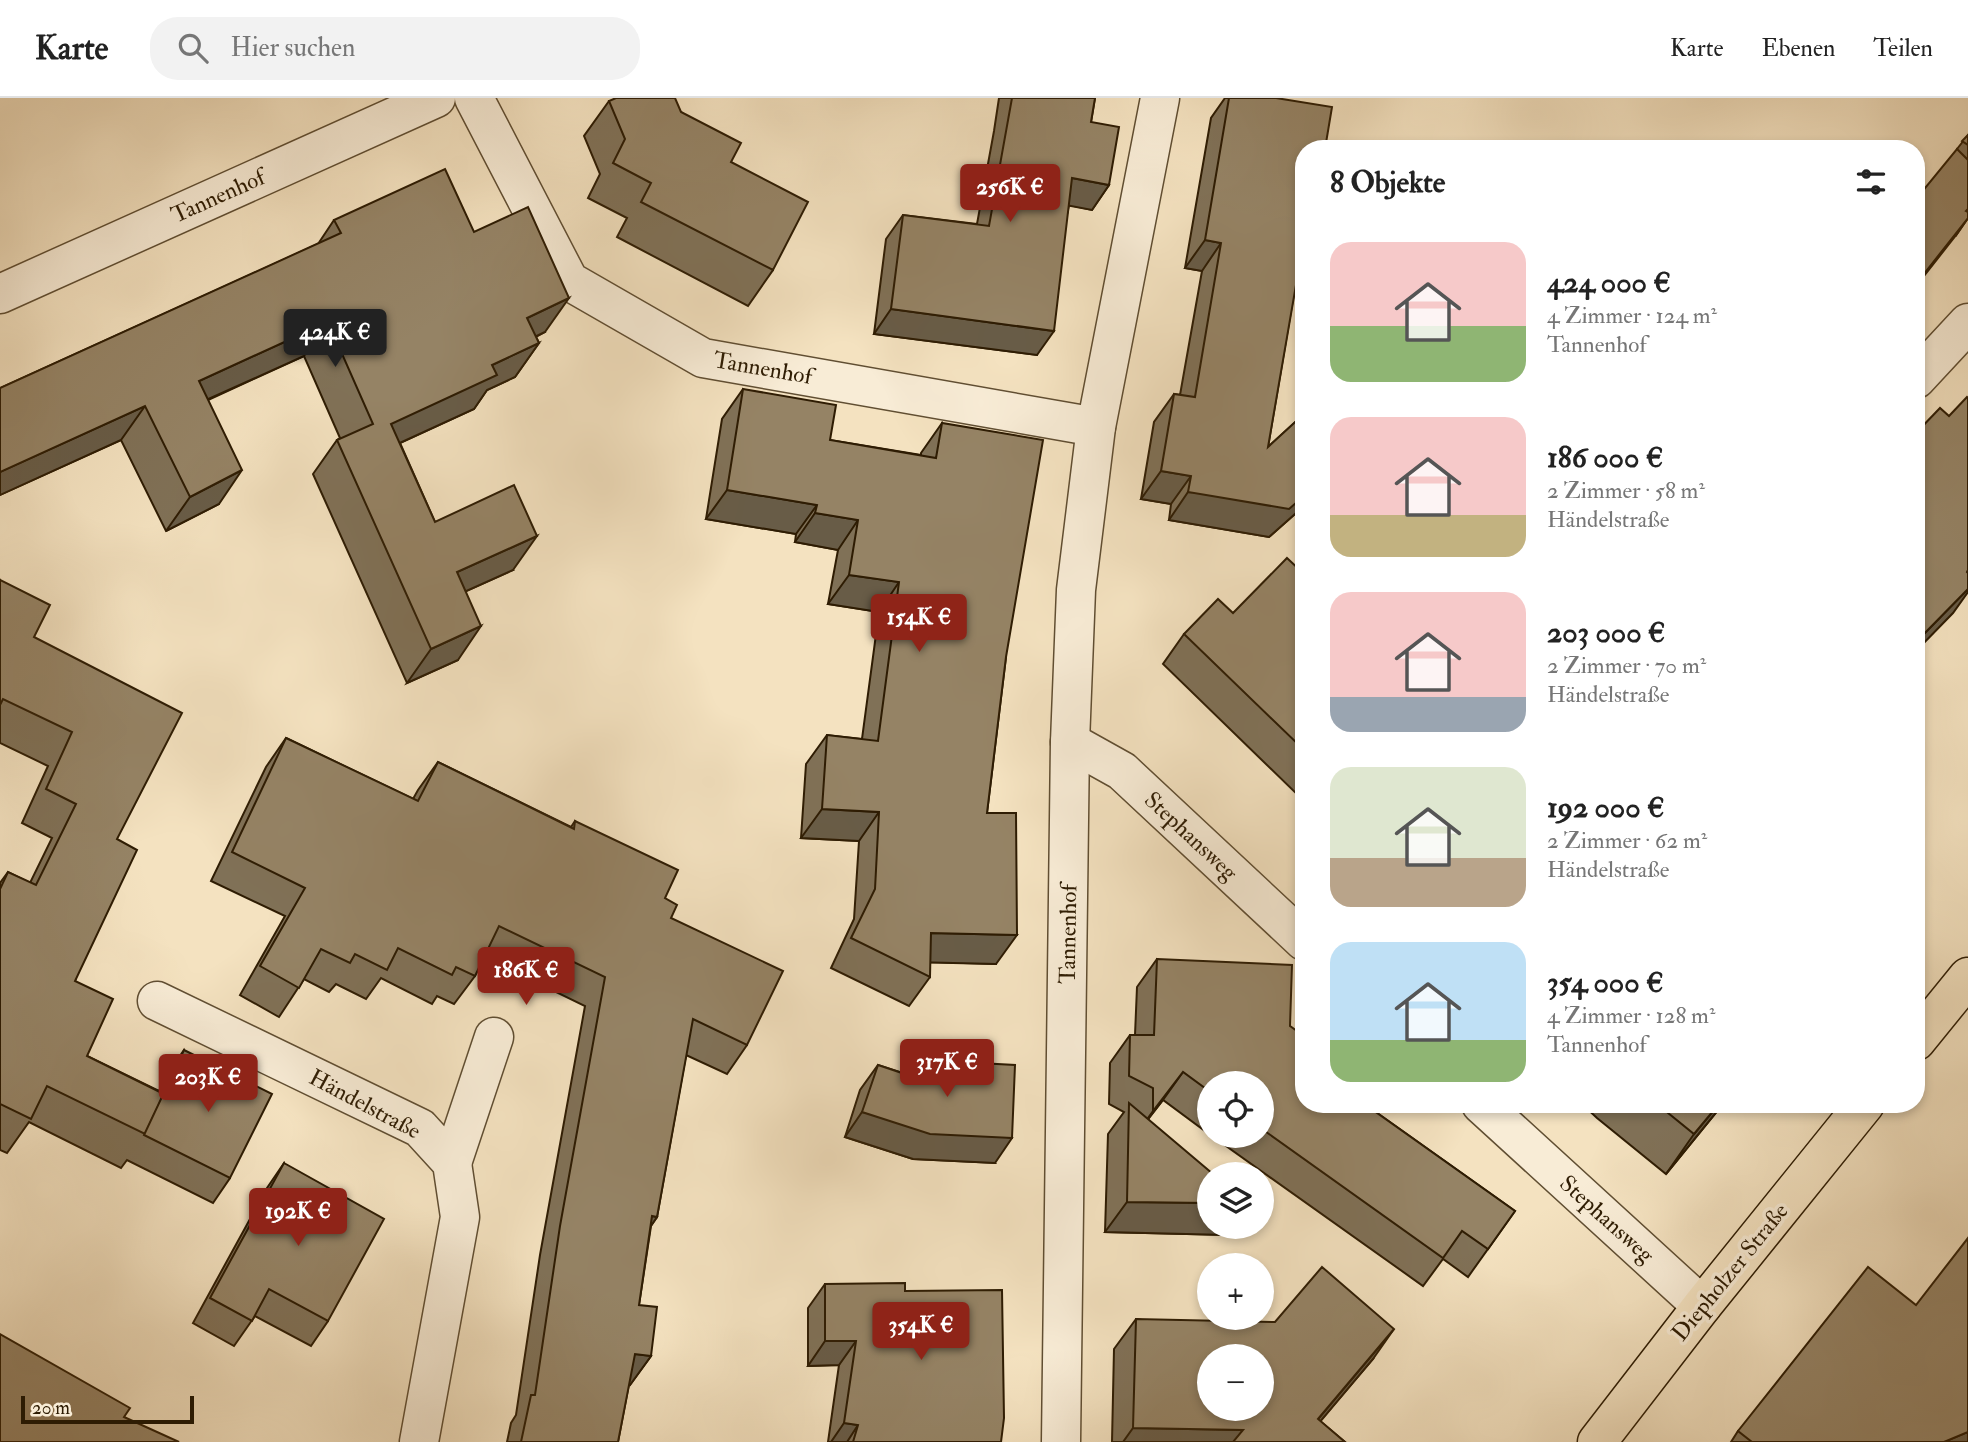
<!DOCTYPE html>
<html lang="de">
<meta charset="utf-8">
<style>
body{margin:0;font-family:"IM FELL Double Pica",serif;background:#f2f2f2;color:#222;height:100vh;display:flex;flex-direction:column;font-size:26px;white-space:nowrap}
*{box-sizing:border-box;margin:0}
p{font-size:23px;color:#767676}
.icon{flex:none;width:38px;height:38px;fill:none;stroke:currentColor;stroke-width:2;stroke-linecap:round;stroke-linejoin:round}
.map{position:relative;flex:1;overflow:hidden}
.side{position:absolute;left:1295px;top:42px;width:630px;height:973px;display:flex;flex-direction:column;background:#fff;border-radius:28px;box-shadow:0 4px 10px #0003}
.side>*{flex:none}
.fabs{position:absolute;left:1197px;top:973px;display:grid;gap:14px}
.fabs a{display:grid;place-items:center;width:77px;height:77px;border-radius:50%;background:#fff;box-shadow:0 4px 10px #0003;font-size:35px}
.scale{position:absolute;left:21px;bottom:18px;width:173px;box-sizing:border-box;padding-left:7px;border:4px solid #2e1c03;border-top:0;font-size:19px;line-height:24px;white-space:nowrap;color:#2e1c03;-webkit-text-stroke:5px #f8ecd6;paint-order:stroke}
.price{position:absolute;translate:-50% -60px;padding:0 16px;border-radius:7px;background:#8f2418;color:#fff;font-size:23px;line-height:46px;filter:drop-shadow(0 2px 4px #0008)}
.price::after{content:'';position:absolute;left:50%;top:42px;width:21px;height:16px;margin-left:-10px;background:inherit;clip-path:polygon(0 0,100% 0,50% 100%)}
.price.on{background:#222;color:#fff}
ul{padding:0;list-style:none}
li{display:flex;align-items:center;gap:21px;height:175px;padding:0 35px}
li span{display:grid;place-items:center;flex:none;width:196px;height:140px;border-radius:21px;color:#555}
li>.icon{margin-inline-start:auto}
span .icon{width:84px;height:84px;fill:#fffc;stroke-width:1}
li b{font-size:30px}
h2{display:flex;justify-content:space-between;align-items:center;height:84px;padding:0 35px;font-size:30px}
header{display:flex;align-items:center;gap:42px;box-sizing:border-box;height:98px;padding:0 35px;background:#fff;border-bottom:2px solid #e0e0e0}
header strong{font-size:33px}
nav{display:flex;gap:38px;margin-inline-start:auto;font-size:24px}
.search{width:490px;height:63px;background:#f2f2f2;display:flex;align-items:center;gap:18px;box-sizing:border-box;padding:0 24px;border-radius:28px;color:#767676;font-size:26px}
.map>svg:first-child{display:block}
</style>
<header>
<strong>Karte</strong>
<div class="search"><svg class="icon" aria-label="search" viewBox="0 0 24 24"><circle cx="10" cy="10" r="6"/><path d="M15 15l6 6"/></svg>Hier suchen</div>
<nav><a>Karte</a><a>Ebenen</a><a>Teilen</a></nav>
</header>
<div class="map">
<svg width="1968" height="1344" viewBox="0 0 1968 1344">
<rect width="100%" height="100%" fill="#f4e2c0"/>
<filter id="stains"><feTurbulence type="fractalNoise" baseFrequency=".00286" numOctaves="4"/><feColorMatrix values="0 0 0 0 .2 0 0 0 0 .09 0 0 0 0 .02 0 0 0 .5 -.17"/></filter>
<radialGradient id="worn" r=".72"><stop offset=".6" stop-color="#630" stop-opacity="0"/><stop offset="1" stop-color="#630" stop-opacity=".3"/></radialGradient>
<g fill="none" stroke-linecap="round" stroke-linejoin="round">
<defs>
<g id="minor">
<polyline points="474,0 569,183 703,260 1096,329"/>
<polyline points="0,196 436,0"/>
<polyline points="1916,281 1968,225"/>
<polyline points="1070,644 1122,673 1304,843"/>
<polyline points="157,903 420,1030 452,1065 460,1119 419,1344"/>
<polyline points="1481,1006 1702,1208"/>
<polyline points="452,1065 494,939"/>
<polyline points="1061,1344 1070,644 1076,492 1096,329 1160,0"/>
</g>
<g id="major">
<polyline points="1916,943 1968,879"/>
<polyline points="1597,1344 1702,1208 1865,1006"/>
</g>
</defs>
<use href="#minor" stroke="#604e32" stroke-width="41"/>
<use href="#major" stroke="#2e1c03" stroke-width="41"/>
<use href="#minor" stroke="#f8ecd6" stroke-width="38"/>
<use href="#major" stroke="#f4e2c0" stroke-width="38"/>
</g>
<g fill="#807157" stroke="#2e1c03" stroke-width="2">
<polygon points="999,0 1095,0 1091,24 1109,87 1092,112 1069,107 1037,257 874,236 886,141 903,117 977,126 994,33"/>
<polygon points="1225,0 1276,0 1304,51 1304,164 1298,172 1268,349 1304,316 1304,408 1269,439 1169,422 1171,406 1141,401 1154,324 1174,296 1180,297 1202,173 1185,170 1211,20"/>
<polygon points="609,3 681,14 731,64 773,172 748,208 617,139 627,120 588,100 600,76 584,38"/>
<polygon points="1968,37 1968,120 1957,136 1957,51"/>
<polygon points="334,122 474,134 545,234 536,239 539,245 515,279 487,292 474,311 400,345 435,424 513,472 466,493 458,562 407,585 313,376 337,342 340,340 304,258 208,302 219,406 166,433 121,342 0,397 0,290 318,146"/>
<polygon points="743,291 830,342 921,357 921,355 942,325 1006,559 987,715 996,866 930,864 930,879 909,908 831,870 854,821 859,743 801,740 806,666 827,637 862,641 879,514 828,506 838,452 795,444 796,436 706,421 722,321"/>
<polygon points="1304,476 1304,703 1163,566 1184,536 1233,515"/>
<polygon points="0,482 34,539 117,741 75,883 87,958 159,993 167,977 184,952 230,1080 213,1105 127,1062 121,1070 29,1024 7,1055 0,1052 0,785 8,774 30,785 52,740 22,725 48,668 0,645"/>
<polygon points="286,640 413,701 418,692 438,664 571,729 575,723 665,800 671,820 747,947 727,976 686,957 657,1119 651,1128 639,1207 651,1258 630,1287 629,1286 618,1344 507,1344 511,1325 516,1317 540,1157 585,908 484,859 475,878 454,906 437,898 432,906 381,880 366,901 336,886 329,894 304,881 279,919 240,897 285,818 211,783 266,669"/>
<polygon points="1157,861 1290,928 1366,1007 1515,1113 1468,1179 1443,1161 1423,1188 1212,1038 1262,1038 1262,985 1209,985 1209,1036 1163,1002 1148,1021 1227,1137 1105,1134 1108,1036 1124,1014 1109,1006 1110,965 1130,937 1135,937 1137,889"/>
<polygon points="923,962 995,1065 913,1061 845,1039 860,992 878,967 912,978"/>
<polygon points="1582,1006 1723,1006 1666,1076 1597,1020"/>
<polygon points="284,1065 328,1223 311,1248 255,1218 234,1248 193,1225 267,1090"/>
<polygon points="825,1186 905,1193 1001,1344 828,1344 839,1267 808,1268 808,1210"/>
<polygon points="1916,1207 1968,1344 1731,1344 1738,1333"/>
<polygon points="1136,1221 1373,1261 1320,1323 1345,1344 1112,1344 1114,1251"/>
</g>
<g fill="#685c47" stroke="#2e1c03" stroke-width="2">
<polygon points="1072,80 1109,87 1092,112 1055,105"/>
<polygon points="1968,120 1957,136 1916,188 1916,186"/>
<polygon points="1205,142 1221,145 1202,173 1185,170"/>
<polygon points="1301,158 1304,159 1304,164 1287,187"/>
<polygon points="569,200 545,234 503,254 527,220"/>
<polygon points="891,211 1054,233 1037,257 874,236"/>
<polygon points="328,224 304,258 175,316 199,283"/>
<polygon points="539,245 515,279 487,292 474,311 367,360 391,326 492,267"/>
<polygon points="145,308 121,342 0,397 0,374"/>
<polygon points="242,372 219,406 166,433 190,399"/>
<polygon points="1161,373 1191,378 1171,406 1141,401"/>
<polygon points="727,392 817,407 796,436 706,421"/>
<polygon points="1188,394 1304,398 1304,408 1269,439 1169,422"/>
<polygon points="815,415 858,422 838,452 795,444"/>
<polygon points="537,438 513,472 433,508 457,474"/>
<polygon points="849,477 899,484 879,514 828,506"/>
<polygon points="1968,491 1968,494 1953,515 1916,553 1916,544"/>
<polygon points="481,528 458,562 407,585 431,551"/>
<polygon points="822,711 879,714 859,743 801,740"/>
<polygon points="931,835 1017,837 996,866 911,864"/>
<polygon points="1183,974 1163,1002 1133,1041 1153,1013"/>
<polygon points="1719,1006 1723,1006 1666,1076 1694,1036"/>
<polygon points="862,1014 1012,1040 995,1065 913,1061 845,1039"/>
<polygon points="1127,1104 1209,1105 1209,1129 1233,1129 1227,1137 1105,1134"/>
<polygon points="652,1118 657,1119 637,1148"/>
<polygon points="1394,1231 1373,1261 1303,1344 1318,1321"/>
<polygon points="825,1243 856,1243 839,1267 808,1268"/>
<polygon points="635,1256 651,1258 630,1287 615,1284"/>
<polygon points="844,1325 858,1327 847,1344 831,1344"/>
<polygon points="1133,1330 1243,1332 1235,1344 1123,1344"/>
<polygon points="1968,1334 1968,1344 1944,1344"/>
</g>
<g fill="#958365" stroke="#2e1c03" stroke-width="2" fill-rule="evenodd">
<polygon points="616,0 675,0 681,14 741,45 731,64 808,104 773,172 641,104 651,85 613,65 625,41 609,3"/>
<polygon points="1012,0 1095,0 1091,24 1119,29 1109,87 1072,80 1054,233 891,211 903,117 989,128"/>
<polygon points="1229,0 1276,0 1332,9 1325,51 1304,51 1304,159 1301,158 1268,349 1304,316 1304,398 1289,411 1188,394 1191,378 1161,373 1174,296 1195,299 1221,145 1205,142"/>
<polygon points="1968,37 1968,47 1962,43"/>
<polygon points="1957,51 1968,62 1968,111 1966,113 1968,114 1968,120 1916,186 1916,101"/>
<polygon points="445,71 474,134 528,109 569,200 527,220 539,245 492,267 497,277 391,326 435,424 514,387 537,438 457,474 481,528 431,551 337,342 373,326 328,224 199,283 242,372 190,399 145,308 0,374 0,290 341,135 334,122"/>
<polygon points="743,291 836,307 830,342 936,360 942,325 1043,342 1006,559 987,715 1016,715 1017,837 931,835 930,879 851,840 875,791 879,714 822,711 827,637 878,643 899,484 849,477 858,422 815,415 817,407 727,392"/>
<polygon points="1967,299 1968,300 1968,472 1967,474 1968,475 1968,491 1916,544 1916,335 1940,310 1949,318"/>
<polygon points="1287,460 1304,476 1304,652 1184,536 1218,501 1233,515"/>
<polygon points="0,482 50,507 34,539 182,615 117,741 137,752 75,883 113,901 87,958 164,996 145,1036 47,988 31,1021 0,1006 0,791 8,774 36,787 76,706 46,691 72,634 3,601 0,607"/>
<polygon points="286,640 418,703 438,664 574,731 575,723 678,772 665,800 677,807 671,820 783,873 747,947 693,921 657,1119 652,1118 639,1207 657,1209 651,1258 635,1256 618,1344 521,1344 531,1297 535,1297 560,1128 605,879 499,828 475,878 456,869 452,877 398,850 387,872 355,856 350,865 321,851 299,890 260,868 305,790 232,754"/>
<polygon points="1157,861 1292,867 1290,928 1304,938 1304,1006 1367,1006 1366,1007 1515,1113 1488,1151 1462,1133 1443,1160 1262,1031 1262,985 1209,985 1209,993 1183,974 1153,1013 1153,990 1129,978 1130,937 1154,937"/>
<polygon points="184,952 272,996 230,1080 144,1037"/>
<polygon points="923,962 1015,967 1012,1040 930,1036 862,1014 878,967 923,982"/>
<polygon points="1129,1005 1213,1076 1209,1076 1209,1105 1127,1104"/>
<polygon points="1657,1006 1719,1006 1694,1036"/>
<polygon points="284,1065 384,1121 328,1223 269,1191 252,1223 210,1200"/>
<polygon points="1968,1140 1968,1334 1944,1344 1752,1344 1738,1333 1868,1169 1916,1207"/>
<path d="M1322,1169L1394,1231L1318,1321L1345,1344H1233L1243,1332L1133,1330L1136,1221L1275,1224ZM1209,1258H1262V1311H1209Z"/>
<polygon points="905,1185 905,1193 1002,1192 1004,1320 1001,1344 853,1344 858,1327 844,1325 856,1243 825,1243 825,1186"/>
<polygon points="0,1236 130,1310 124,1319 179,1344 0,1344"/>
</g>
<g text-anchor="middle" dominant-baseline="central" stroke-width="7" stroke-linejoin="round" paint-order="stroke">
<g font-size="23" fill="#2e1c03" stroke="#f8ecd6">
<text transform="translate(218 98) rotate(-24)">Tannenhof</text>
<text transform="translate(763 270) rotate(10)">Tannenhof</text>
<text transform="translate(1191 738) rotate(43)">Stephansweg</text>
<text transform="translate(1068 836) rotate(-89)">Tannenhof</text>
<text transform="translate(365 1006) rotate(28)">Händelstraße</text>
<text transform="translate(1607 1121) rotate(42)">Stephansweg</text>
<text transform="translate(1730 1174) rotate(-51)">Diepholzer Straße</text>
</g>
</g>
<rect width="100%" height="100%" filter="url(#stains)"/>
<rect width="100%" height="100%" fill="url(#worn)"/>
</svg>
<div class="fabs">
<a><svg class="icon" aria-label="locate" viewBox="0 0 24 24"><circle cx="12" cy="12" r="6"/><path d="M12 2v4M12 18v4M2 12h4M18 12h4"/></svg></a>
<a><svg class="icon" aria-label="layers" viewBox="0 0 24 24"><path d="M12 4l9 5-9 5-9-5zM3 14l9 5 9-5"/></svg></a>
<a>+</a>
<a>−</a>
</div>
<div class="scale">20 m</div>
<b class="price" style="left:1010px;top:126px">256K €</b>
<b class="price on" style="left:335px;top:271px">424K €</b>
<b class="price" style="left:919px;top:556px">154K €</b>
<b class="price" style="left:526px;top:909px">186K €</b>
<b class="price" style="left:947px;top:1001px">317K €</b>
<b class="price" style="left:208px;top:1016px">203K €</b>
<b class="price" style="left:298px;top:1150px">192K €</b>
<b class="price" style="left:921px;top:1264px">354K €</b>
<section class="side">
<h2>8 Objekte<svg class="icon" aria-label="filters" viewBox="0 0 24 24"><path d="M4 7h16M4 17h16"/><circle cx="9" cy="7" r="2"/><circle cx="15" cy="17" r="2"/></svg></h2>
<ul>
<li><span style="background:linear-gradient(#f6c9c9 60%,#8fb573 0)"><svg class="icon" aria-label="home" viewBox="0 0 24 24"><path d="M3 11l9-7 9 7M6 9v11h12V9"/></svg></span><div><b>424 000 €</b><p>4 Zimmer · 124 m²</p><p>Tannenhof</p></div></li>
<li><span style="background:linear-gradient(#f6c9c9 70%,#c2b280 0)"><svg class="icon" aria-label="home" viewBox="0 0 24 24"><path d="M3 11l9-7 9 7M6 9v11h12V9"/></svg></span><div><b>186 000 €</b><p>2 Zimmer · 58 m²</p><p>Händelstraße</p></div></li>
<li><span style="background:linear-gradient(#f6c9c9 75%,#9aa5b1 0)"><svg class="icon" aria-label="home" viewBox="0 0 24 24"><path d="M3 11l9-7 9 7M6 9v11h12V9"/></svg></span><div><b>203 000 €</b><p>2 Zimmer · 70 m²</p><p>Händelstraße</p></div></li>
<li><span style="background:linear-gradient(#dfe7d0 65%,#b9a48a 0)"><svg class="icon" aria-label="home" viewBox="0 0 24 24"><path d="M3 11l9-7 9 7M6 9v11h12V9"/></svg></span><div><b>192 000 €</b><p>2 Zimmer · 62 m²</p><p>Händelstraße</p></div></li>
<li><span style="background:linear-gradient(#bfe0f5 70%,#8fb573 0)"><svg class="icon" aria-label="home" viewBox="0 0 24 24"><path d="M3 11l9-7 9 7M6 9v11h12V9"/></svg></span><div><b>354 000 €</b><p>4 Zimmer · 128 m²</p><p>Tannenhof</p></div></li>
</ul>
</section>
</div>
